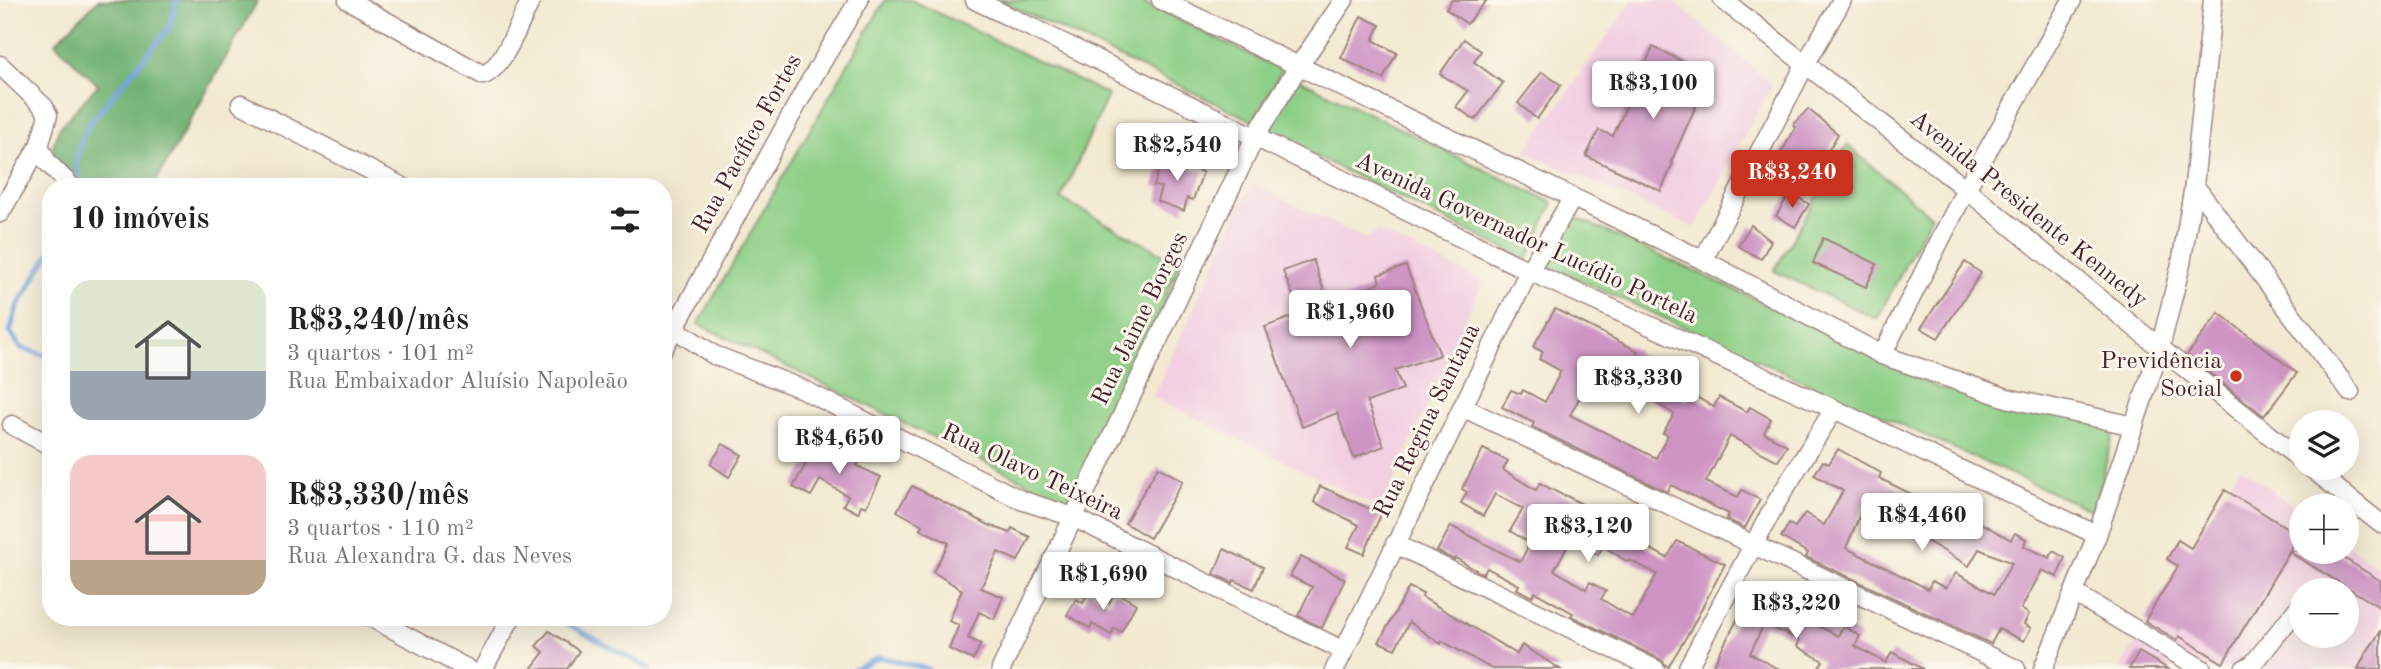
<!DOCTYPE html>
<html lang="pt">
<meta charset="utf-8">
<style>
body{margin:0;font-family:"Old Standard TT",serif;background:#f2f2f2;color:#222;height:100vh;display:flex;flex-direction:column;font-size:26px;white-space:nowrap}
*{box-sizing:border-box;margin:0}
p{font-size:23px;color:#767676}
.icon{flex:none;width:38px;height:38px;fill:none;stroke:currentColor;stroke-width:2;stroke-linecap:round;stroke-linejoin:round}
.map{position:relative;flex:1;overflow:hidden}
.details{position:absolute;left:42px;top:178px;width:630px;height:448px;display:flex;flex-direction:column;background:#fff;border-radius:28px;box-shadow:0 7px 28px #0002}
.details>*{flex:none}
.fabs{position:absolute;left:2289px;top:410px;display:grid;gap:14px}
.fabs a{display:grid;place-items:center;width:70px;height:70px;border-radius:50%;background:#fff;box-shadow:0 7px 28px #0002;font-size:35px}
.price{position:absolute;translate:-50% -60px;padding:0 16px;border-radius:7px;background:#fff;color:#222;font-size:23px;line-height:46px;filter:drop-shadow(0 2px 4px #0008)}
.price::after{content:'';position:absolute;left:50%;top:42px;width:21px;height:16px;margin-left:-10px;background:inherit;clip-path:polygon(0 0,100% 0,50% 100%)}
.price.on{background:#c8321e;color:#fff}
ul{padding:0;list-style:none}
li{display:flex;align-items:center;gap:21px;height:175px;padding:0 28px}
li span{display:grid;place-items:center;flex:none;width:196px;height:140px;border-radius:21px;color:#555}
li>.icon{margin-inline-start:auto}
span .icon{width:84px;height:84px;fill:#fffc;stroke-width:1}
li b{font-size:30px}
h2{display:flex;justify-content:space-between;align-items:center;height:84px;padding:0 28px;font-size:30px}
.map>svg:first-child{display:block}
</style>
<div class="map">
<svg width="2381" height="669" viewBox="0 0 2381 669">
<rect width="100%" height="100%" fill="#fbf7ec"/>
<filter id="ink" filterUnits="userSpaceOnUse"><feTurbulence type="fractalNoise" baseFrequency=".0143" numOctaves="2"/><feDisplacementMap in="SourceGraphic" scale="14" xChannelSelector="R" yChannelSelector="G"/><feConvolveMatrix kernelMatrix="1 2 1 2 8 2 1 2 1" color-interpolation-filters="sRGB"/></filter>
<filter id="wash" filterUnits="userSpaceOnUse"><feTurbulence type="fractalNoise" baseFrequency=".00686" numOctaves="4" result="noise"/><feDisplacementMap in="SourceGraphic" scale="28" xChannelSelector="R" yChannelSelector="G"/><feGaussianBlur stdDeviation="1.57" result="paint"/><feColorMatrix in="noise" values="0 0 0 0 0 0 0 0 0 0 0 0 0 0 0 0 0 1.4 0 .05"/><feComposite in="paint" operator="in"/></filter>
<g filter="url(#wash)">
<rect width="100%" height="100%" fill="#f3e9d1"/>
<g fill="#f2cfe1" fill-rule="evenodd">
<polygon points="1633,0 1672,0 1773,84 1695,228 1525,152"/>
<polygon points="1251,183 1365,239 1378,231 1483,281 1381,509 1153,397"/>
<path d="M2240,467L2301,512V551H2347V545L2381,569V624L2356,669H2120ZM2301,590H2347V635H2301Z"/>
</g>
<g fill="#8ecf87" stroke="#6c7759" stroke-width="2">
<polygon points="885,0 911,0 1108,95 1061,199 1180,263 1078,507 698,324"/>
<polygon points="999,0 1138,0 1282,70 1253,121"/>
<polygon points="1292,76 1553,203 1527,260 1268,133"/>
<polygon points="1847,145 1931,216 1877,319 1774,271"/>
<polygon points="1564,212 1732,288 1938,388 2117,422 2093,511 1548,266"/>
</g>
<polygon fill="#72b274" stroke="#5e6850" stroke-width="2" points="98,0 258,0 153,187 77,187 53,162 53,145 59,128 98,85 55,43"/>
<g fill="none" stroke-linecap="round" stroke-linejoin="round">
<g stroke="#74a3dd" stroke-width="5">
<polyline points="80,183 76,164 81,141 90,123 169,28 177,0"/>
<polyline points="51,251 17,307 10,332 21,348 51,357"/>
<polyline points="557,618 650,669"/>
<polyline points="854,669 879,657 928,669"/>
</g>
</g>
<g id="blocks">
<g fill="#ce94c4" fill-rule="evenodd">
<polygon points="1452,0 1487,0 1467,24 1446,9"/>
<polygon points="1361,16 1380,25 1373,40 1397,53 1383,79 1341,58"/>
<polygon points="1464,39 1481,51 1474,62 1503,83 1475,120 1456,107 1468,91 1440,74"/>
<polygon points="1653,47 1710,74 1671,162 1673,163 1661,191 1586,156 1599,130 1613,136"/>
<polygon points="1542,72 1561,85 1537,119 1518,103"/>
<polygon points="1808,109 1838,134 1803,193 1771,170 1796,127 1793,125"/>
<polygon points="1162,157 1203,172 1193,200 1187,198 1184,211 1157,201 1161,187 1154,186"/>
<polygon points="1790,193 1809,204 1795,227 1776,216"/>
<polygon points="1751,225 1771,241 1761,259 1738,246"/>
<polygon points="1823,238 1877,264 1866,287 1813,263"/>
<polygon points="1313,260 1329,305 1380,283 1378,275 1406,266 1440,355 1395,370 1403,389 1367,402 1384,446 1354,458 1337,413 1302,427 1265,327 1300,314 1283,271"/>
<polygon points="1965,262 1981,273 1938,338 1921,328"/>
<path d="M1555,309L1638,351L1636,353L1663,366L1654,382L1687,401L1691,394L1714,407L1719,397L1747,412L1750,407L1771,419L1764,433L1787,445L1778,461L1730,436L1706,482L1738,497L1742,490L1760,500L1745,528L1726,519L1729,514L1671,485L1667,492L1532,427L1534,423L1502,407L1511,390L1521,394L1523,390L1545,402L1561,371L1539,359L1543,352L1533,347ZM1593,373L1645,400L1646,397L1674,414L1663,433L1668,435L1656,458L1570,415Z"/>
<polygon points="2219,313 2297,373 2264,416 2187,355"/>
<polygon points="723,444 742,455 729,477 710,464"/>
<polygon points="817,444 840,456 845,446 862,456 857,466 881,477 866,507 861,505 858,513 843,505 848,496 820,480 811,496 793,487"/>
<path d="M1483,449L1508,461L1503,470L1536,490L1540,483L1564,496L1565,495L1594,511L1595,508L1616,520L1612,528L1667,558L1677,541L1725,564L1691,629L1668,667L1660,659L1571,616L1573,613L1535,592L1532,597L1517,589L1519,585L1487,568L1483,574L1455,558L1454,560L1437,551L1451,526L1520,562L1530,543L1510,531L1523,509L1495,494L1483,516L1461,503L1467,492L1462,489ZM1571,540L1598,555L1603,546L1628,562L1630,560L1657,574L1633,618L1601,599L1606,591L1590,582L1586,589L1554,570Z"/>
<path d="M1838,449L1881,473L1879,478L1967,522L1970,517L2011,540L2015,533L2026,539L2024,546L2050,558L2053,551L2065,558L2057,577L2042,570L2021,609L2029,614L2024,624L2031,628L2024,641L1999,629L1991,644L1806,557L1808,553L1781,537L1789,524L1795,527L1805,513L1824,525L1843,491L1814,475L1823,461L1829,464ZM1865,503L1888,515L1889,512L1924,531L1920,537L1969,566L1979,549L2012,563L1994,594L1956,573L1946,588L1932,581L1928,589L1846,548Z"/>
<polygon points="1158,467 1183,481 1150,538 1125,523"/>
<polygon points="912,486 989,525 1010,533 1012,528 1030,537 1018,561 998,552 981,588 1003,597 994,619 979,612 968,638 981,644 973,660 949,649 959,625 949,621 962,590 933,572 949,543 920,529 922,525 897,511"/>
<polygon points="1320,486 1381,514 1364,554 1348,547 1359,525 1314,502"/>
<polygon points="2225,490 2299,535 2289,551 2332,551 2381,581 2381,608 2289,552 2223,663 2179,636 2177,640 2145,621 2178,566 2167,559 2178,540 2191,548"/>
<polygon points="1224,549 1263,567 1254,589 1234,580 1233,583 1214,574"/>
<polygon points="1301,557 1345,579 1322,628 1298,616 1312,587 1290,576"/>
<polygon points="1409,587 1423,594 1422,597 1517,654 1522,645 1560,669 1492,669 1442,641 1441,644 1409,622 1395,649 1379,642"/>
<polygon points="1089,590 1109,603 1115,591 1136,604 1121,632 1114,628 1111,635 1092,624 1090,628 1067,615 1076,599 1083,603"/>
<polygon points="1753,590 1774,601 1773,603 1838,636 1843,626 1860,636 1855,646 1886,663 1892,652 1923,669 1818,669 1823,661 1797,646 1800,640 1764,624 1750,653 1778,669 1711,669"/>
<polygon points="549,631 579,651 567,669 531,669 544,652 536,646"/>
<polygon points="2381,631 2381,669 2358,669 2366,653"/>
<polygon points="2139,652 2168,669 2129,669"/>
</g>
</g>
</g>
<g filter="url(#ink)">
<use href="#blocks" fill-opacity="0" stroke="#9e847e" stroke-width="2"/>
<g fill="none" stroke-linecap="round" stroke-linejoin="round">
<defs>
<g id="minor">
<path d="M348,0L483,75C503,69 521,19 531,0"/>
<polyline points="975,0 1529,271 1834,409 2097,535"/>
<polyline points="1161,0 1703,260 1882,355 2007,398 2134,426"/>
<polyline points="1723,0 1966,189 2160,348 2301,460"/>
<polyline points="0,65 44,107 48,115 39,146 0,213"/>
<polyline points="241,104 403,187"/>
<polyline points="39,146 47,162 72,187"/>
<polyline points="2194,185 2350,392"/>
<polyline points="1703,260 1805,65 1842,0"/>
<polyline points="663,321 714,355 800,388 1021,500 1073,517 1344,651"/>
<polyline points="663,349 805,90 859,0"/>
<polyline points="1882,355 1966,189 2072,0"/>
<polyline points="1462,407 2016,669"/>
<polyline points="12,425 51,446"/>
<polyline points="2310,467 2381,524"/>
<polyline points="1395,544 1655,669"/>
<polyline points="2074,593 2202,669"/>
<polyline points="372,618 468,669"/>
<polyline points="483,669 511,618"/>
<polyline points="1001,669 1255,137 1298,67 1344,0"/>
<polyline points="1335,669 1529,271 1572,199"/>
<polyline points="1687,669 1776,503 1834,409"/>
<polyline points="2043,669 2097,535 2160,348 2181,264 2194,185 2213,0"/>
<polyline points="2244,669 2253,664 2298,608"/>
</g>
</defs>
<use href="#minor" stroke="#9e847e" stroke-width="21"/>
<use href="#minor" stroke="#fff" stroke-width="18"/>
</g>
</g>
<circle fill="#c8321e" stroke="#fbf7ec" stroke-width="2.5" cx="2236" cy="376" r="7"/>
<g text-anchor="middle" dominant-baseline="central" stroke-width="6" stroke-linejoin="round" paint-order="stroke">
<g font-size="24" fill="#4a1f2b" stroke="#fbf7ec">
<text transform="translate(748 144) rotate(-61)">Rua Pacífico Fortes</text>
<text transform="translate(2028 210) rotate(39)">Avenida Presidente Kennedy</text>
<text transform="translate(1526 239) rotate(25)">Avenida Governador Lucídio Portela</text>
<text transform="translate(1141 319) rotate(-64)">Rua Jaime Borges</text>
<text transform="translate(1428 421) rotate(-64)">Rua Regina Santana</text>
<text transform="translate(1032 473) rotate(25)">Rua Olavo Teixeira</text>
</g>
<g font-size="24" fill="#4a1f2b" stroke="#fbf7ec" text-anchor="end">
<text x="2222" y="362">Previdência<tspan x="2222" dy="28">Social</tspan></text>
</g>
</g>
</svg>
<div class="fabs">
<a><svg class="icon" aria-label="layers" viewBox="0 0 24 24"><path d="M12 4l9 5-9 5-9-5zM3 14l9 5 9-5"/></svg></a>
<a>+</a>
<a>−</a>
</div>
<b class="price" style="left:1653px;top:121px">R$3,100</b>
<b class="price" style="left:1177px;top:183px">R$2,540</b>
<b class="price on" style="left:1792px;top:210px">R$3,240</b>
<b class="price" style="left:1350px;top:350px">R$1,960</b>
<b class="price" style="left:1638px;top:416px">R$3,330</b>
<b class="price" style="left:839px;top:476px">R$4,650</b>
<b class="price" style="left:1922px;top:553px">R$4,460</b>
<b class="price" style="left:1588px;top:564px">R$3,120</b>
<b class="price" style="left:1103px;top:612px">R$1,690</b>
<b class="price" style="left:1796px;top:641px">R$3,220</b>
<section class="details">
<h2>10 imóveis<svg class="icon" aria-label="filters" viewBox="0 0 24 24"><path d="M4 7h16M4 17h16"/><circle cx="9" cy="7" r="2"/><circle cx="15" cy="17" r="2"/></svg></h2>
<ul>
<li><span style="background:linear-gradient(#dfe7d0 65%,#9aa5b1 0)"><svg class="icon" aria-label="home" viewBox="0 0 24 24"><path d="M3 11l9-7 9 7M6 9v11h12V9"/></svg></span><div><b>R$3,240/mês</b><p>3 quartos · 101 m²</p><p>Rua Embaixador Aluísio Napoleão</p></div></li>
<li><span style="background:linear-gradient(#f6c9c9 75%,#b9a48a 0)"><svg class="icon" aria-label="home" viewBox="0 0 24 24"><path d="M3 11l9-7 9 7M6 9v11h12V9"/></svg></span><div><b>R$3,330/mês</b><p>3 quartos · 110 m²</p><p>Rua Alexandra G. das Neves</p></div></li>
</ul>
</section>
</div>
